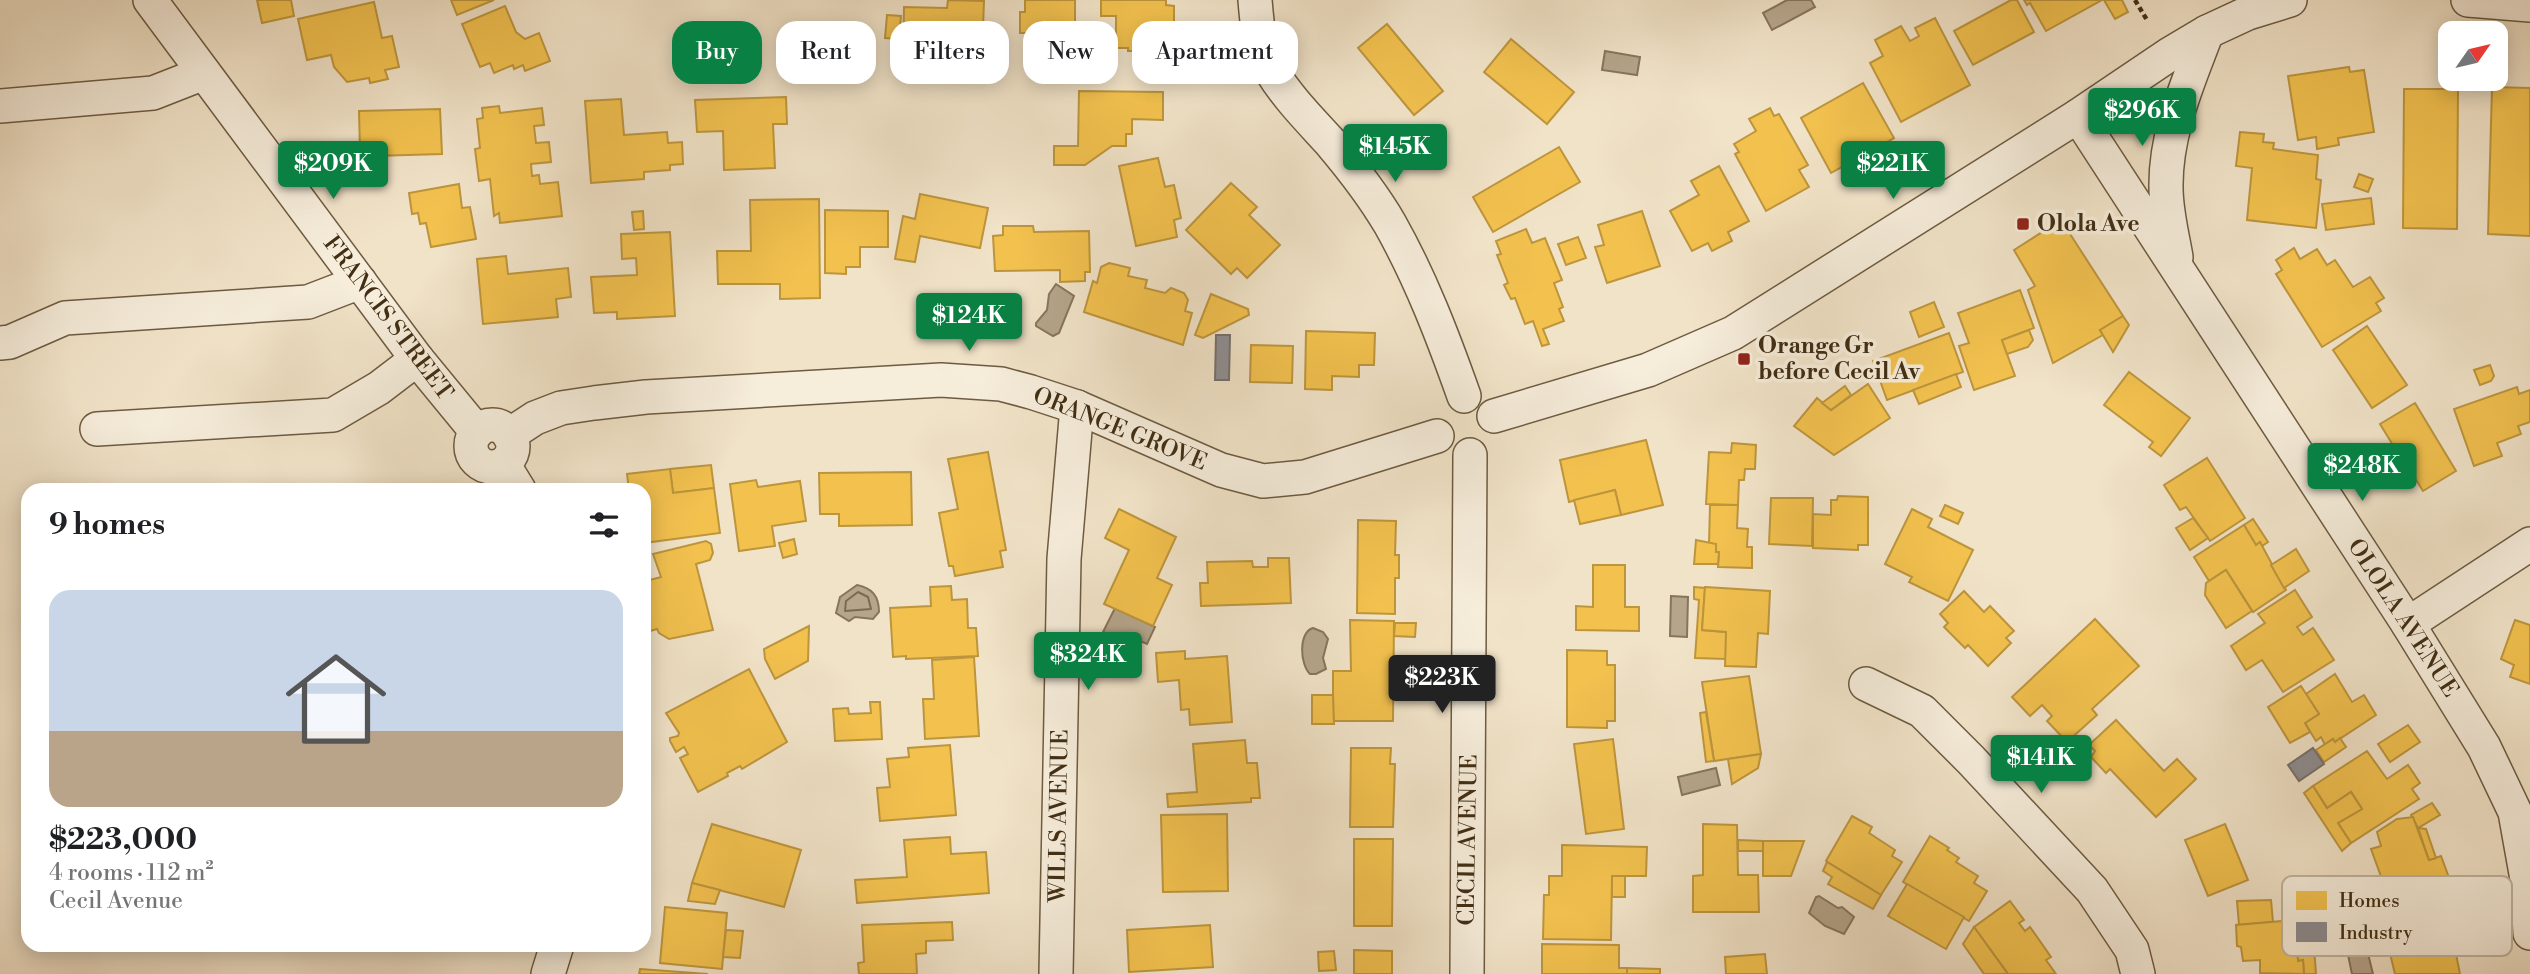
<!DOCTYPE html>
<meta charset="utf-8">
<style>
body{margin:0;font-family:"Libre Bodoni",serif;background:#f2f2f2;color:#202124;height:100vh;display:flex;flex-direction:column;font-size:26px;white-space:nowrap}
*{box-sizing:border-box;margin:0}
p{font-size:23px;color:#757577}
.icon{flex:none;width:38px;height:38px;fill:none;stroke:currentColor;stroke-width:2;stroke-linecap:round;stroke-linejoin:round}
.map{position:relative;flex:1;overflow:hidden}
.sheet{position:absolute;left:21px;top:483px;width:630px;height:469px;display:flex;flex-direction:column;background:#fff;border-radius:21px;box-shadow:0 4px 18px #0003}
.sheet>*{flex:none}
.top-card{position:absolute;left:672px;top:21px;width:665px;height:63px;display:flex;gap:14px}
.needle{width:46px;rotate:56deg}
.buttons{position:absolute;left:2438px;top:21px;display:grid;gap:14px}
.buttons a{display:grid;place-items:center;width:70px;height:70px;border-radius:14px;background:#fff;box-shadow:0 4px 18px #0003;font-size:35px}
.price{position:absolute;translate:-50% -60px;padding:0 16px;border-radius:7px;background:#0b8043;color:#fff;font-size:23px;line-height:46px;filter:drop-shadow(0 2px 4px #0008)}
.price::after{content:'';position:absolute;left:50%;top:42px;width:21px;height:16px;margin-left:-10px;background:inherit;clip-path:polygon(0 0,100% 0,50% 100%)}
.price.active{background:#222;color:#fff}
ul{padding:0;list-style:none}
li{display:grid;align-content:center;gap:14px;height:371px;padding:0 28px}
li span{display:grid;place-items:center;height:217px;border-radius:21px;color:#555}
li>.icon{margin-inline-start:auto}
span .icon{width:126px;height:126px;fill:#fffc;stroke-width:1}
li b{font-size:30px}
h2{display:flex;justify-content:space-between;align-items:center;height:84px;padding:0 28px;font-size:30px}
.chip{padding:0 24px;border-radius:21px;background:#fff;box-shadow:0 4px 18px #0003;font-size:24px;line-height:63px}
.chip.active{background:#0b8043;color:#fff}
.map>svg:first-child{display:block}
</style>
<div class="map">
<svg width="2530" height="974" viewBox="0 0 2530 974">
<rect width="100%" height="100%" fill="#f1e3c8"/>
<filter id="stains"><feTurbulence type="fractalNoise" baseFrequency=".00286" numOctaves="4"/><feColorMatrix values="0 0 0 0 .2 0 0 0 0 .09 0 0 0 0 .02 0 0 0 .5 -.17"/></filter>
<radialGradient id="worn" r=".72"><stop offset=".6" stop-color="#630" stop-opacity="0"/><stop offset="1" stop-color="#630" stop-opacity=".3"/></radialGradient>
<g fill="#b5a58b" stroke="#87755b" stroke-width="2">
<polygon points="1787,0 1811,0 1815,7 1772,30 1763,13"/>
<polygon points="1605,51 1640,57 1637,75 1602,70"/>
<polygon points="1056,284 1074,296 1059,333 1053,336 1036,326 1036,323 1047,310 1049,294"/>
<path d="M857,585C872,588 879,596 879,612L873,619L855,617L849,621L836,613L840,597Z"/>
<polygon points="1671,596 1688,597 1687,637 1670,636"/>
<polygon points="1115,608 1155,627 1147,644 1122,633 1119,639 1103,632"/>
<path d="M1313,628L1323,632L1328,639L1323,658L1326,669L1316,674H1310C1300,665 1298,632 1313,628Z"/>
<polygon points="1716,768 1720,785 1682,795 1678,777"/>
<polygon points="1819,896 1838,908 1842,907 1854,917 1844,934 1825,926 1809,913 1816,897"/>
<polygon points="2363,933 2373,974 2352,974 2344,936"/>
</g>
<g fill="#f2c14e" stroke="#bd953d" stroke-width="2">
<polygon points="257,0 291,0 294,16 262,23"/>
<polygon points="451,0 494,0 457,15"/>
<polygon points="948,0 984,1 982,54 963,53 963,60 903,59 904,7 947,8"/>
<polygon points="1025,0 1075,0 1075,37 1068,37 1055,48 1055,58 1025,58 1026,33 1020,33 1020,12 1025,12"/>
<polygon points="1101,0 1166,0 1166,5 1174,6 1174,37 1170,37 1170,56 1139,56 1139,51 1128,51 1128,48 1116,48 1116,16 1101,16"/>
<polygon points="2011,0 2017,0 2034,32 1973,65 1954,31"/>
<polygon points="2024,0 2102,0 2046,31 2030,3 2027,5"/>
<polygon points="2104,0 2122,0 2128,12 2115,19"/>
<polygon points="374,2 382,38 392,36 399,67 385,70 388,79 370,83 369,78 347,82 334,67 331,55 307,60 298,19"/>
<polygon points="505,6 516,32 525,39 539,33 550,61 525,71 523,65 514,69 513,65 494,73 490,63 480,67 462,24"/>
<polygon points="887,15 901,16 899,39 885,38"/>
<polygon points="1935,18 1970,85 1901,122 1870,63 1883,56 1875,40 1901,26 1910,41 1919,36 1915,28"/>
<polygon points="1387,24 1443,91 1414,115 1358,48"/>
<polygon points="1511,39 1574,92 1547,124 1484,72"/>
<polygon points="2349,67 2350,72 2364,70 2374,132 2338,138 2339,145 2317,149 2316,137 2298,140 2288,76"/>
<polygon points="1863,83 1894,138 1831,173 1801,118"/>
<polygon points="2492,87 2530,88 2530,236 2488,234"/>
<polygon points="2404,89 2458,89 2457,229 2403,228"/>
<polygon points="1079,91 1163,92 1163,120 1132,119 1132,134 1126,134 1126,146 1112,146 1085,165 1054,165 1054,146 1078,146"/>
<polygon points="786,97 787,124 773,124 775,168 724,170 723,131 697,132 695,100"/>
<polygon points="621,99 624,135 667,132 668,143 682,142 683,164 670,165 670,170 644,172 644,179 591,183 585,101"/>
<polygon points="499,106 500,113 542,108 544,125 534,126 536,143 549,142 551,162 531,164 532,176 539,175 540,184 558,182 562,216 500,223 499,213 494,216 490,179 479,181 475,149 480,148 477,119 483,118 482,108"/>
<polygon points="1770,108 1774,116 1779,114 1808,165 1799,170 1809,187 1766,211 1735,154 1739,152 1734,144 1756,131 1749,119"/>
<polygon points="440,109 442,154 374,156 375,150 360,150 359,111"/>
<polygon points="2240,132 2264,134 2263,142 2274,143 2273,149 2318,155 2316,179 2321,180 2316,228 2247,220 2252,168 2236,166"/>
<polygon points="1559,147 1580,182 1493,232 1473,197"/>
<polygon points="1158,158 1165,187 1174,185 1181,218 1174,220 1177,237 1136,246 1119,166"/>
<polygon points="1719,166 1749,221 1728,232 1732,241 1712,251 1708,243 1692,251 1670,211 1699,195 1691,181"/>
<polygon points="2359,174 2373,179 2368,192 2354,187"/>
<polygon points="1231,183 1257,207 1249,215 1280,245 1247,278 1237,268 1231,274 1186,230"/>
<polygon points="459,184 462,208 470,207 476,239 431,247 426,223 420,224 418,213 412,214 409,193"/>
<polygon points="920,194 988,208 980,248 920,236 915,262 895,259 903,216 915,219"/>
<polygon points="2371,198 2374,224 2326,230 2322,204"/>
<polygon points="819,199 820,298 780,299 780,284 718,284 717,251 751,251 750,200"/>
<polygon points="825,210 888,211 888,247 860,247 860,267 846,267 846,274 825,273"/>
<polygon points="643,211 644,229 634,230 632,212"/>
<polygon points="1642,211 1660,266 1607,283 1595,247 1604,245 1598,225"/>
<polygon points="2061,220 2123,316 2100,330 2103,335 2053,363 2028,290 2035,286 2014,250"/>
<polygon points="1003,226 1033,226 1034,232 1089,231 1090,272 1085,272 1085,281 1060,282 1060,270 995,271 993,236 1003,235"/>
<polygon points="1526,229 1532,243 1545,238 1562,280 1554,283 1563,307 1559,309 1564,321 1543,329 1549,344 1542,346 1533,321 1525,324 1515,298 1511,299 1504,285 1508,283 1497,255 1501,254 1496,241"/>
<polygon points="670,232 675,316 617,319 617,312 594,313 591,277 637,275 636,258 622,259 621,234"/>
<polygon points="1578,237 1586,258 1566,265 1558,244"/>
<polygon points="2294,248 2300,259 2317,249 2327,265 2335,260 2353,287 2370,277 2384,298 2376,303 2381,311 2322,347 2276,274 2282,270 2276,260"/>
<polygon points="506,256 508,274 568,268 571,297 556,299 558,317 483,324 477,259"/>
<polygon points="1109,263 1130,268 1128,276 1147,280 1145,288 1165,293 1171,288 1184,293 1188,300 1185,311 1192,313 1183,345 1084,312 1093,281 1097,283 1101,267"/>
<polygon points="2020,290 2034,328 2002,340 2015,376 1974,390 1959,346 1969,343 1958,313"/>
<polygon points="1211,294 1248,309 1249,315 1203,338 1195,335"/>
<polygon points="1934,302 1944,327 1919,337 1910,312"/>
<polygon points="2123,316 2129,325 2113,352 2100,330"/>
<polygon points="2367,326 2407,385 2372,408 2333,350"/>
<polygon points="2029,330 2033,340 2028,347 2007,354 2002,340"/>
<polygon points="1306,331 1375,333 1374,365 1359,365 1359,377 1332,376 1332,390 1305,389"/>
<polygon points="1949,333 1963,372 1887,400 1873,361"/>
<polygon points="1251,345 1293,346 1292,383 1250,382"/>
<polygon points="2490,365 2494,376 2491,381 2480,385 2474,370"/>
<polygon points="2129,372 2190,418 2161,456 2149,447 2153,442 2104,405"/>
<polygon points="1956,374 1961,387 1919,404 1913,390"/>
<polygon points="1868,384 1890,418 1834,455 1794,426 1817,398 1831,410"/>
<polygon points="1845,386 1851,395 1831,410 1822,403"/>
<polygon points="2517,387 2519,394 2530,390 2530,422 2518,426 2521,434 2497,443 2502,456 2474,466 2454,409"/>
<polygon points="2415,403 2456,471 2423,491 2413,475 2408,478 2392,452 2396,450 2380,424"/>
<polygon points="1646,440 1663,505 1621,515 1615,490 1569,502 1560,460"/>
<polygon points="1732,443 1756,445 1755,469 1745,469 1744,480 1739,480 1738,505 1706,504 1709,452 1731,453"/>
<polygon points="988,452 1006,550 1000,551 1003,567 955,576 953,566 949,566 939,513 958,509 948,459"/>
<polygon points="2207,458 2245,518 2210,541 2186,507 2180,510 2164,485"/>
<polygon points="711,465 714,488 673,493 670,469"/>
<polygon points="670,469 673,493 714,488 720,533 644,543 644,490 629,490 627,474"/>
<polygon points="911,472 912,525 839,526 839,514 820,514 819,473"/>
<polygon points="756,480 758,487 800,481 806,521 772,526 775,546 739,551 730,484"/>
<polygon points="1615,490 1621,515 1580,524 1574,500"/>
<polygon points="1838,496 1868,497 1868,545 1858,545 1858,550 1813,548 1813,514 1831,515 1831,500 1837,500"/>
<polygon points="1771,498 1813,498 1812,546 1769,544"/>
<polygon points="1710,505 1738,505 1737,528 1748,529 1747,547 1752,547 1752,568 1718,567 1719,552 1716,552 1716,544 1709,544"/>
<polygon points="1945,505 1963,513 1958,524 1940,516"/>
<polygon points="1119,509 1176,537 1157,578 1172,585 1153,626 1104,604 1129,550 1105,538"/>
<polygon points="1912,509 1932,519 1928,527 1973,550 1948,601 1909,582 1912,577 1885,564"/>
<polygon points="2193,518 2208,538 2190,550 2176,528"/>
<polygon points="2253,519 2268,542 2262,546 2260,542 2256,545 2244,525"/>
<polygon points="1358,520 1396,521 1395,555 1399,555 1399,578 1395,578 1395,614 1357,613"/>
<polygon points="2244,525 2256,545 2260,542 2286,590 2253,612 2226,570 2209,581 2194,557"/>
<polygon points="794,539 797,554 783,558 779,543"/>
<polygon points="1696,540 1716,544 1716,552 1719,552 1718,564 1694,564"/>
<polygon points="706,541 711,544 713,553 710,560 696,564 713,630 669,639 659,633 657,629 647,632 644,618 644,599 650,597 646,581 661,577 653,554"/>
<polygon points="2296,549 2309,571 2284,588 2271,565"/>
<polygon points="1268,558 1289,558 1291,603 1201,606 1200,583 1208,583 1207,562 1252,561 1253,567 1268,567"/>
<polygon points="1593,565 1625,565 1625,607 1639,607 1639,631 1576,630 1576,606 1593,607"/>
<polygon points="2226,570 2252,611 2226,628 2205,595 2206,583"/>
<polygon points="951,586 952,600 967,599 968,628 976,628 978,656 906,659 906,656 893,657 890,608 931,606 930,587"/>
<polygon points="1694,587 1705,588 1702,630 1726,632 1726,659 1695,658 1699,600 1694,599"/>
<polygon points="1705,587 1770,591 1768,634 1758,633 1756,667 1725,666 1726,632 1702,630"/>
<polygon points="2295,590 2312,617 2297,627 2303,635 2313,628 2334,660 2283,692 2262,660 2246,670 2231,646 2265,623 2258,614"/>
<polygon points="1964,591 1984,612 1990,606 2014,631 2006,638 2011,643 1988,666 1968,645 1965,648 1944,627 1948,623 1940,614"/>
<polygon points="2095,619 2139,666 2092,709 2097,715 2067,742 2047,721 2052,716 2042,705 2030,716 2012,697"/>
<polygon points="1350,620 1394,621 1393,721 1333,721 1333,671 1351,671"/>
<polygon points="2515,620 2530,625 2530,684 2510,677 2514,665 2501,659"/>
<polygon points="1395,623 1416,623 1415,637 1394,636"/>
<polygon points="809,626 808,661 775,679 765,659 764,649"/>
<polygon points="1567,650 1607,651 1607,665 1615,665 1615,721 1607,721 1607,728 1567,727"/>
<polygon points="1185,651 1185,659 1227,656 1232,722 1190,725 1189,709 1181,710 1179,680 1158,682 1156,653"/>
<polygon points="974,657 979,736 925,739 923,699 934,699 932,660"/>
<polygon points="749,669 787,742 742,769 740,766 727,773 728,776 698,792 680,758 688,754 684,747 676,752 670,741 670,738 678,736 679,733 666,713"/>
<polygon points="2335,674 2352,702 2364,695 2376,715 2335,742 2333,739 2325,745 2321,737 2316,741 2305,723 2319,714 2306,694"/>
<polygon points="1749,676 1761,754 1714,761 1702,682"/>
<polygon points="2301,686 2319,714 2305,723 2310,732 2290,743 2268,707"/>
<polygon points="1312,695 1333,695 1334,724 1312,724"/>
<polygon points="870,702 880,702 882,739 835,741 833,709 848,708 849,714 871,713"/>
<polygon points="1706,712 1714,761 1706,762 1700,713"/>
<polygon points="2116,720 2164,771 2177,759 2196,779 2156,817 2110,769 2106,773 2091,757 2095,751 2089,745"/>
<polygon points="2408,725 2420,742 2390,762 2378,744"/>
<polygon points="2340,738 2346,747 2324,762 2316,750 2333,739 2335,742"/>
<polygon points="1613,739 1624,829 1586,834 1574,744"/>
<polygon points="1245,740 1247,763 1257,763 1260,798 1251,798 1251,802 1168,807 1167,794 1197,792 1193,744"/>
<polygon points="950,745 956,815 880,821 877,788 890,787 887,759 909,757 908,748"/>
<polygon points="1351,748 1391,748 1390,764 1395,764 1393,827 1350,827"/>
<polygon points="2367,751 2387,779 2408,765 2420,783 2412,789 2419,799 2351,843 2338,823 2362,809 2351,792 2327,808 2313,786"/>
<polygon points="1761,754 1758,768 1732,784 1728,759"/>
<polygon points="2313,786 2327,808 2351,792 2362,809 2338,823 2351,843 2342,851 2304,793"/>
<polygon points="2432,803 2440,815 2418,828 2411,815"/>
<polygon points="1227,814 1228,891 1163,892 1161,815"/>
<polygon points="1852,816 1872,827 1869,833 1895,850 1892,856 1902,862 1881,895 1826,861"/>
<polygon points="2413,817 2429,860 2441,856 2455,894 2412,913 2406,898 2391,904 2371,849 2381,846 2377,832 2397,819"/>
<polygon points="712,824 801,850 784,907 692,883"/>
<polygon points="1703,824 1737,825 1738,875 1758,875 1759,912 1693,912 1693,876 1703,875"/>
<polygon points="2225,824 2248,880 2208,896 2185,840"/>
<polygon points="2418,828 2426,829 2436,858 2429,860"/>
<polygon points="1930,836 1949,848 1947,850 1959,858 1956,862 1978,876 1974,883 1987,891 1969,921 1903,882"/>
<polygon points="950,837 951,854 986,852 989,893 857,903 855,880 907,877 904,840"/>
<polygon points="1354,839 1393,839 1392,926 1354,926"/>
<polygon points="1738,840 1763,841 1763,851 1738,851"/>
<polygon points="1763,841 1804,841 1791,876 1763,876"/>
<polygon points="1562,845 1647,847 1646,876 1612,876 1611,940 1543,939 1544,895 1549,895 1549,876 1562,876"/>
<polygon points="1827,862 1881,895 1873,909 1828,884 1832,877 1823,871"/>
<rect x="1612" y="876" width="13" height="21"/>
<polygon points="692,883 720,890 715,904 688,901"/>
<polygon points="1907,884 1964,917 1946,949 1888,916"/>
<polygon points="2271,900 2273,922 2239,925 2237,901"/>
<polygon points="2010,901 2024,920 2019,923 2025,931 2030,927 2051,957 2046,960 2056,974 2008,974 1974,927"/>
<polygon points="665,907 727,913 722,969 660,963"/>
<polygon points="2312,919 2316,974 2304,974 2303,960 2298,961 2295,920"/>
<polygon points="2406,919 2410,931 2433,926 2436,939 2449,937 2451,955 2456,954 2460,974 2395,974 2383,925"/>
<polygon points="2295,920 2298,961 2303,960 2304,974 2260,973 2260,960 2243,961 2241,947 2237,946 2236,925"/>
<polygon points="952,922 953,940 926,941 926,953 916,954 917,974 859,974 858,963 864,962 862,925"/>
<polygon points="1210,925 1213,967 1129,972 1127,930"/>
<polygon points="1974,927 2008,974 1984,974 1963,944"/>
<polygon points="726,930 743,931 740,958 723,957"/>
<polygon points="1542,944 1619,945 1619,968 1627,968 1627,974 1542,974"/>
<polygon points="1354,950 1392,951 1392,974 1354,974"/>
<polygon points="1334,951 1336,970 1319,971 1318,952"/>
<polygon points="1765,954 1767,974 1726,974 1725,957"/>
<polygon points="1627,968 1660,969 1660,974 1627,974"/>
<polygon points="640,969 708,974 639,974"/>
</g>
<g fill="#8d8d92" stroke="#76706c" stroke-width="2">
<polygon points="1216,335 1230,335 1229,380 1215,380"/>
<polygon points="2313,748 2324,764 2299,781 2288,765"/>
</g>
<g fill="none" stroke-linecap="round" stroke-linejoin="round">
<polygon stroke="#7b6a50" stroke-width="2" points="858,592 868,597 871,609 845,611 846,601"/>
<defs>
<g id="minor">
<polyline points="150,0 417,359 477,432"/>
<path d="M1255,0C1257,25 1259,50 1272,72C1288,98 1310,120 1330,142C1352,168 1373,195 1390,224C1421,279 1443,337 1464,396"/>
<polyline points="2468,0 2530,5"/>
<polyline points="0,106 153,93 204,73"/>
<polyline points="2078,116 2408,624 2484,747 2515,812 2527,879 2530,933"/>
<path d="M2176,257C2172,234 2166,211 2166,188C2165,133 2188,83 2207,32"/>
<polyline points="0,343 10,342 65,318 308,302 360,282"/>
<polyline points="1494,416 1648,370 1733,333 2078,116 2170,54 2207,32 2248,13 2290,0"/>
<circle cx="492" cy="446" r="21"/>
<polyline points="97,429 333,415 379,388 417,359"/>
<polyline points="509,435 535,418 561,408 594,403 646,397 941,380 1001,384 1031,392 1077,407 1221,470 1263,481 1305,477 1437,436"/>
<polyline points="503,464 519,490"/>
<polyline points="2408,624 2530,544"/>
<polyline points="1866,684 1922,711 1971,760 2092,890 2132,950 2138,974"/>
<polyline points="548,974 557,945"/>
<polyline points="1056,974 1064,559 1077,407"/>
<polyline points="1467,974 1470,455"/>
</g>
</defs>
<use href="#minor" stroke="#6d5b41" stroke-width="36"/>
<polyline stroke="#412e14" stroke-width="4.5" stroke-dasharray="5 3.5" stroke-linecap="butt" points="2135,0 2147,20"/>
<use href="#minor" stroke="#f6eddb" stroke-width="33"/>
</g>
<g fill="#8f2418" stroke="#f6eddb" stroke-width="2.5">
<rect x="2016" y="217" width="14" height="14" rx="3.5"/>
<rect x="1737" y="352" width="14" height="14" rx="3.5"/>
</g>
<g text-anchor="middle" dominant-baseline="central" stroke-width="7" stroke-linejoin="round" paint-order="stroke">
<g font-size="23" font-weight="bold" fill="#412e14" stroke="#f6eddb" text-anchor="start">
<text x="2037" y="224">Olola Ave</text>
<text x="1758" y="346">Orange Gr<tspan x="1758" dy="26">before Cecil Av</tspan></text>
</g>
<g font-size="23" fill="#412e14" stroke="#f6eddb">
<text transform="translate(388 318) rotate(53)">FRANCIS STREET</text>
<text transform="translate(1120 429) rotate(22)">ORANGE GROVE</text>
<text transform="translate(2403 618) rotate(57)">OLOLA AVENUE</text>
<text transform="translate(1059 816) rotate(-89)">WILLS AVENUE</text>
<text transform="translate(1468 840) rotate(-89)">CECIL AVENUE</text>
</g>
</g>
<rect x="2282" y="876" width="230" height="80" rx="10" fill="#f6eddb" stroke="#c0b49f" stroke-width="2"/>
<rect x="2296" y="891" width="31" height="19" fill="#f2c14e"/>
<rect x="2296" y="922" width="31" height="20" fill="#8d8d92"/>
<g font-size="19" fill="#412e14">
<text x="2339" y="907">Homes</text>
<text x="2339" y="939">Industry</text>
</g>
<rect width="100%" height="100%" filter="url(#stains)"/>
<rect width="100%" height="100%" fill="url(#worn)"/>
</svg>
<div class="buttons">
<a><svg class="needle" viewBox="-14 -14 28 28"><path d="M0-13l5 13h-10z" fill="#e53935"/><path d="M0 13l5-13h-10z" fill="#757577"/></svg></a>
</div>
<b class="price" style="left:2142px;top:148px">$296K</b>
<b class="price" style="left:1395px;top:184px">$145K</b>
<b class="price" style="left:333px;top:201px">$209K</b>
<b class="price" style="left:1893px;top:201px">$221K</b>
<b class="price" style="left:969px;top:353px">$124K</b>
<b class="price" style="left:2362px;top:503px">$248K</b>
<b class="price" style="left:1088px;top:692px">$324K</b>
<b class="price active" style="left:1442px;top:715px">$223K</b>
<b class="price" style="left:2041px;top:795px">$141K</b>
<div class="top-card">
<a class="chip active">Buy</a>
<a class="chip">Rent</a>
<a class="chip">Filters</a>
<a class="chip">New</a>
<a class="chip">Apartment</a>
</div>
<section class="sheet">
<h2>9 homes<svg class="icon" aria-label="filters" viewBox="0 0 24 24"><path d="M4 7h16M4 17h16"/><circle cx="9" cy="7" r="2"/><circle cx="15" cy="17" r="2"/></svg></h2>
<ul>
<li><span style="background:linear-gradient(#c9d6e8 65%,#b9a48a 0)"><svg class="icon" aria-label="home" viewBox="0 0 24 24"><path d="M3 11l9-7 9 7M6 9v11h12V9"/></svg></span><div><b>$223,000</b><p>4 rooms · 112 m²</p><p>Cecil Avenue</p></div></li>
</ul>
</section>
</div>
